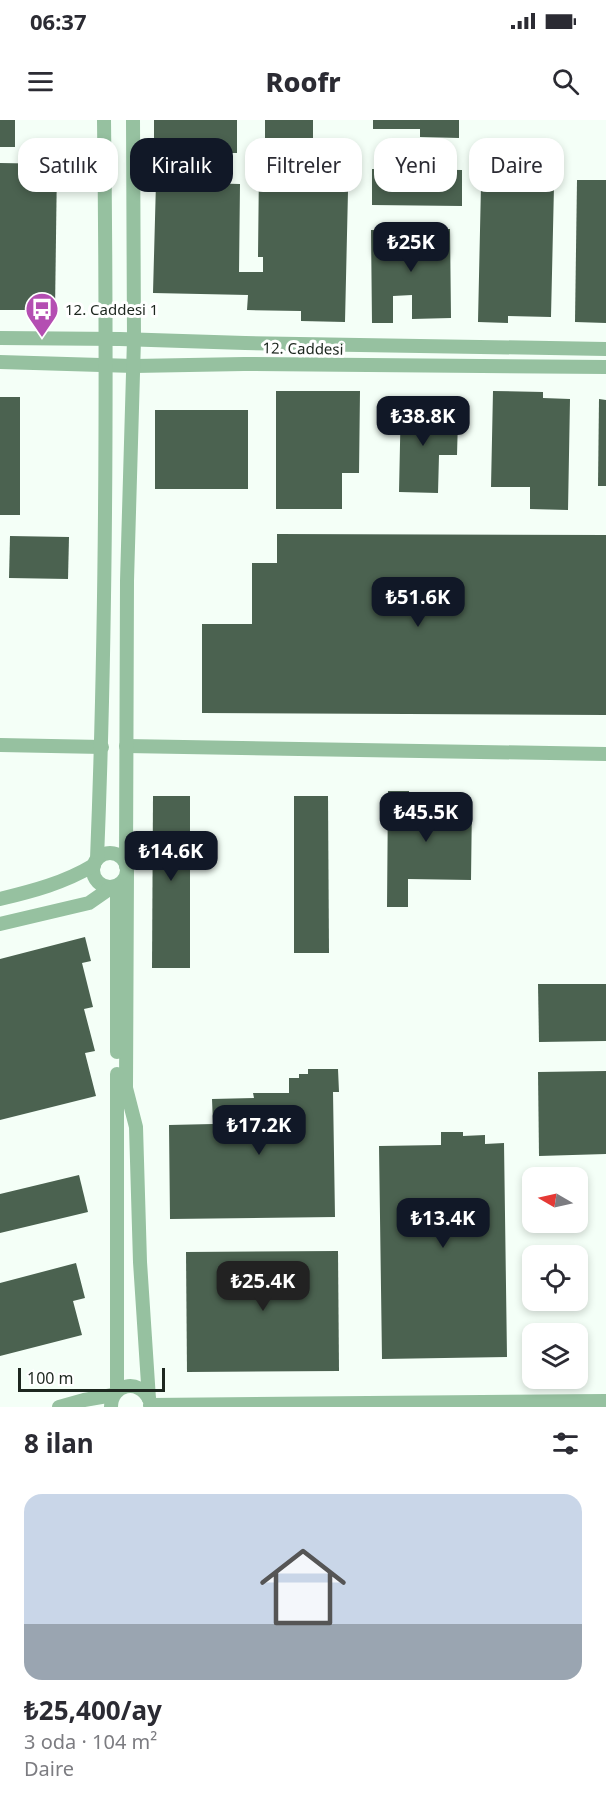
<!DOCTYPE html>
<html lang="tr">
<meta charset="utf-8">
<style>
body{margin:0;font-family:"Noto Sans",sans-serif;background:#f7f7f7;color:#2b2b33;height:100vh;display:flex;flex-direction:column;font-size:22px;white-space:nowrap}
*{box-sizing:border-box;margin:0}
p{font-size:20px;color:#7c7c81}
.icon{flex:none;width:33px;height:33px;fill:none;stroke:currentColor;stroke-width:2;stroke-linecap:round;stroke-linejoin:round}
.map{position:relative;height:1287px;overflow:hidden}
.panel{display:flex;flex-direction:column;background:#fff;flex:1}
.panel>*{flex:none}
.hud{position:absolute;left:18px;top:18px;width:570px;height:54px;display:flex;gap:12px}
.needle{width:39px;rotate:279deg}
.buttons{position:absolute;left:522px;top:1047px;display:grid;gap:12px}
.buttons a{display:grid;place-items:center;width:66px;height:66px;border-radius:12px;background:#fff;box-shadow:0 3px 9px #0003;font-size:30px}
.scale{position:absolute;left:18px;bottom:15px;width:147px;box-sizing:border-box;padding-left:6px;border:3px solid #1d271f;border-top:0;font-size:16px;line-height:21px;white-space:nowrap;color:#1d271f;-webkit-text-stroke:4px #fff;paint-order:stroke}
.price{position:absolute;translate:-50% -51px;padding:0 14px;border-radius:12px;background:#111827;color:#fff;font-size:20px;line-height:39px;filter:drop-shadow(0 2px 3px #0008)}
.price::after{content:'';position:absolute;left:50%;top:36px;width:18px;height:14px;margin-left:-9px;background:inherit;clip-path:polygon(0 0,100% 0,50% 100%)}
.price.selected{background:#222;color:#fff}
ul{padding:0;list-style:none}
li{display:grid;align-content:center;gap:12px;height:318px;padding:0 24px}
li+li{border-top:2px solid #e1e1e2}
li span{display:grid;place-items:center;height:186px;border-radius:18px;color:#555}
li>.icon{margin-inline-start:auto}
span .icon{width:108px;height:108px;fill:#fffc;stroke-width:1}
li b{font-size:26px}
h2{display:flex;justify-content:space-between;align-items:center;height:72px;padding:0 24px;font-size:26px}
.tag{padding:0 21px;border-radius:18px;background:#fff;box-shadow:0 3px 9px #0003;font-size:21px;line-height:54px}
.tag.selected{background:#111827;color:#fff}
.status{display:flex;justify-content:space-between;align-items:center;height:42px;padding:0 30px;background:#fff;direction:ltr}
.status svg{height:16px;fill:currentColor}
header{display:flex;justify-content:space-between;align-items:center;height:78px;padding:0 24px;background:#fff;font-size:27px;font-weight:800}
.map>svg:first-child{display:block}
</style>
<div class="status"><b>06:37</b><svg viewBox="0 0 49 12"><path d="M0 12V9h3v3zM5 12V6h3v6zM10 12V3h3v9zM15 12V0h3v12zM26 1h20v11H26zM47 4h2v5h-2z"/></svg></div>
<header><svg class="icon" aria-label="menu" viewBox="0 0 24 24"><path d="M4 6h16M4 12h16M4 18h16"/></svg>Roofr<svg class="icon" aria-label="search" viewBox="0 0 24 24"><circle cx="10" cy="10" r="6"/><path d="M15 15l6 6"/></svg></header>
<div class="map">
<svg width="606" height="1287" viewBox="0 0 606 1287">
<rect width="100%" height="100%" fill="#f4fff7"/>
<g fill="#4b6250">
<rect x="0" y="0" width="15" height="27"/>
<rect x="154" y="0" width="83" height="33"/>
<polygon points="265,0 313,0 313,22 265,21"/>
<polygon points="373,0 459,0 459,18 420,17 420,9 373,9"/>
<polygon points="0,43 57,44 55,190 0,190"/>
<polygon points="259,47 304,48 304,70 348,71 345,202 301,201 301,191 247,190 248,175 153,173 156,62 240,64 239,152 263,152 263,137 258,137"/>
<polygon points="372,49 462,50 462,86 372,85"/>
<polygon points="577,60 606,60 606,203 575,202"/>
<polygon points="481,65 554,66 551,197 508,196 508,203 478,202"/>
<polygon points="450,109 451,198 412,199 412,175 393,176 393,203 372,203 371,110"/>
<polygon points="276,271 360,271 359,353 342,353 342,389 276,389"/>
<polygon points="493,271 543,272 543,278 570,279 568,390 530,389 530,367 491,367"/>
<rect x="0" y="277" width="20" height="118"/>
<polygon points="401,277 421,278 420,298 458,299 457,335 439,335 438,373 399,372"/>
<polygon points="599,279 606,280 606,366 598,366"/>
<rect x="155" y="290" width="93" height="79"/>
<polygon points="277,414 606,415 606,595 202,593 202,504 252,504 252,443 277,443"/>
<polygon points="10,416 69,417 68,459 9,458"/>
<polygon points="388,671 409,671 409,680 472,681 471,760 408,759 408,787 387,787"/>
<polygon points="153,676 190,676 190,848 152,848"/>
<polygon points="294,676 328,676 329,833 294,833"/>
<polygon points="85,817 91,841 82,843 93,887 84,889 95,931 85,933 96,976 0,1000 0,839"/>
<polygon points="538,864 606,864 606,921 539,922"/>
<polygon points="308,949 338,949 339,972 333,972 335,1097 170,1099 169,1005 213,1004 212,979 254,978 253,973 289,973 289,958 299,958 299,954 308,954"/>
<polygon points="606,951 606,1034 539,1036 538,952"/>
<polygon points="441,1012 463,1012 463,1016 485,1015 485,1024 504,1023 507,1237 382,1239 379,1026 441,1025"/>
<polygon points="79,1055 88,1092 0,1113 0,1074"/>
<polygon points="338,1131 339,1251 187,1252 186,1132"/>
<polygon points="76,1143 85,1178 73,1181 82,1215 0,1236 0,1163"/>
</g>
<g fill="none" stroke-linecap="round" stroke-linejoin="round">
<g stroke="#96c1a0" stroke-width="14">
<polyline points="0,218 120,219 245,223 606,229"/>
<polyline points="0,242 134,246 244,244 606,247"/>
<polyline points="0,625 102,627"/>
<polyline points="126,626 606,634"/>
<circle cx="110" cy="750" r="17"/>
<path d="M97,739C107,493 107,246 104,0"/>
<polyline points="126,746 127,461 134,219 133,0"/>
<polyline points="127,751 126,968 136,1007 140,1142 149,1279"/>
<path d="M0,779C33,771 64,763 94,745"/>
<polyline points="0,804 89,783 112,767"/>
<polyline points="117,932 117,766"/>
<polyline points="117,954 117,1270"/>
<polyline points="150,1285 606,1281"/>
<polyline points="59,1287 84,1280 113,1275"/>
<path d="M111,1287C111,1264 139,1258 149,1279"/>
</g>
</g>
<defs>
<symbol id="bus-pin" viewBox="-11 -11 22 30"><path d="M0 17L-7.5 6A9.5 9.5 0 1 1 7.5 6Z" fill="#b44eb2" stroke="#fff"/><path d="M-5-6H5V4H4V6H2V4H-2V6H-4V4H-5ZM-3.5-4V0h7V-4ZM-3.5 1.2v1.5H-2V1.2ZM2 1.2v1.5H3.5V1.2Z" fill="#fff"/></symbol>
</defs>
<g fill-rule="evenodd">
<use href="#bus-pin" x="23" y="170" width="38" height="52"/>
</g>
<g text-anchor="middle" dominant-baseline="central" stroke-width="6" stroke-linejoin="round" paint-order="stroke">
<g font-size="15" fill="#1d271f" stroke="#fff" text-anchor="start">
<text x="65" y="189">12. Caddesi 1</text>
</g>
<g font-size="15" fill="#1d271f" stroke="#fff">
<text transform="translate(303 228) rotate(1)">12. Caddesi</text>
</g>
</g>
</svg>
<div class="buttons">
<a><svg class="needle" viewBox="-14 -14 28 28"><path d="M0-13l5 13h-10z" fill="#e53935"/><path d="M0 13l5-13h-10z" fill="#7c7c81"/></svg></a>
<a><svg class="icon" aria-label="locate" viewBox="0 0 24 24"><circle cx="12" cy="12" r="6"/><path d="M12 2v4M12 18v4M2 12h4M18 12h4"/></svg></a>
<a><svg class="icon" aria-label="layers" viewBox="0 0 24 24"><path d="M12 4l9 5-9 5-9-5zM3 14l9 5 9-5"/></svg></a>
</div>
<div class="scale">100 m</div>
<b class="price" style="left:411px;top:153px">₺25K</b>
<b class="price" style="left:423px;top:327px">₺38.8K</b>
<b class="price" style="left:418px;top:508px">₺51.6K</b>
<b class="price" style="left:426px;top:723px">₺45.5K</b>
<b class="price" style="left:171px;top:762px">₺14.6K</b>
<b class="price" style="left:259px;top:1036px">₺17.2K</b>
<b class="price" style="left:443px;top:1129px">₺13.4K</b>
<b class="price selected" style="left:263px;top:1192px">₺25.4K</b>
<div class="hud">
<a class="tag">Satılık</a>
<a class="tag selected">Kiralık</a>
<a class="tag">Filtreler</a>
<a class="tag">Yeni</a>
<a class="tag">Daire</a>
</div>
</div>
<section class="panel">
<h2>8 ilan<svg class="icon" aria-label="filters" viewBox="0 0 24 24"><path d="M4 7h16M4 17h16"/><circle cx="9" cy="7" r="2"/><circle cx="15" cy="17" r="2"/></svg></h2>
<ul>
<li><span style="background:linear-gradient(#c9d6e8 70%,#9aa5b1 0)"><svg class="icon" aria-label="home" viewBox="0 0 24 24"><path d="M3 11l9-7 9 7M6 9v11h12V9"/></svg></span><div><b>₺25,400/ay</b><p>3 oda · 104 m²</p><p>Daire</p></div></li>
</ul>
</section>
